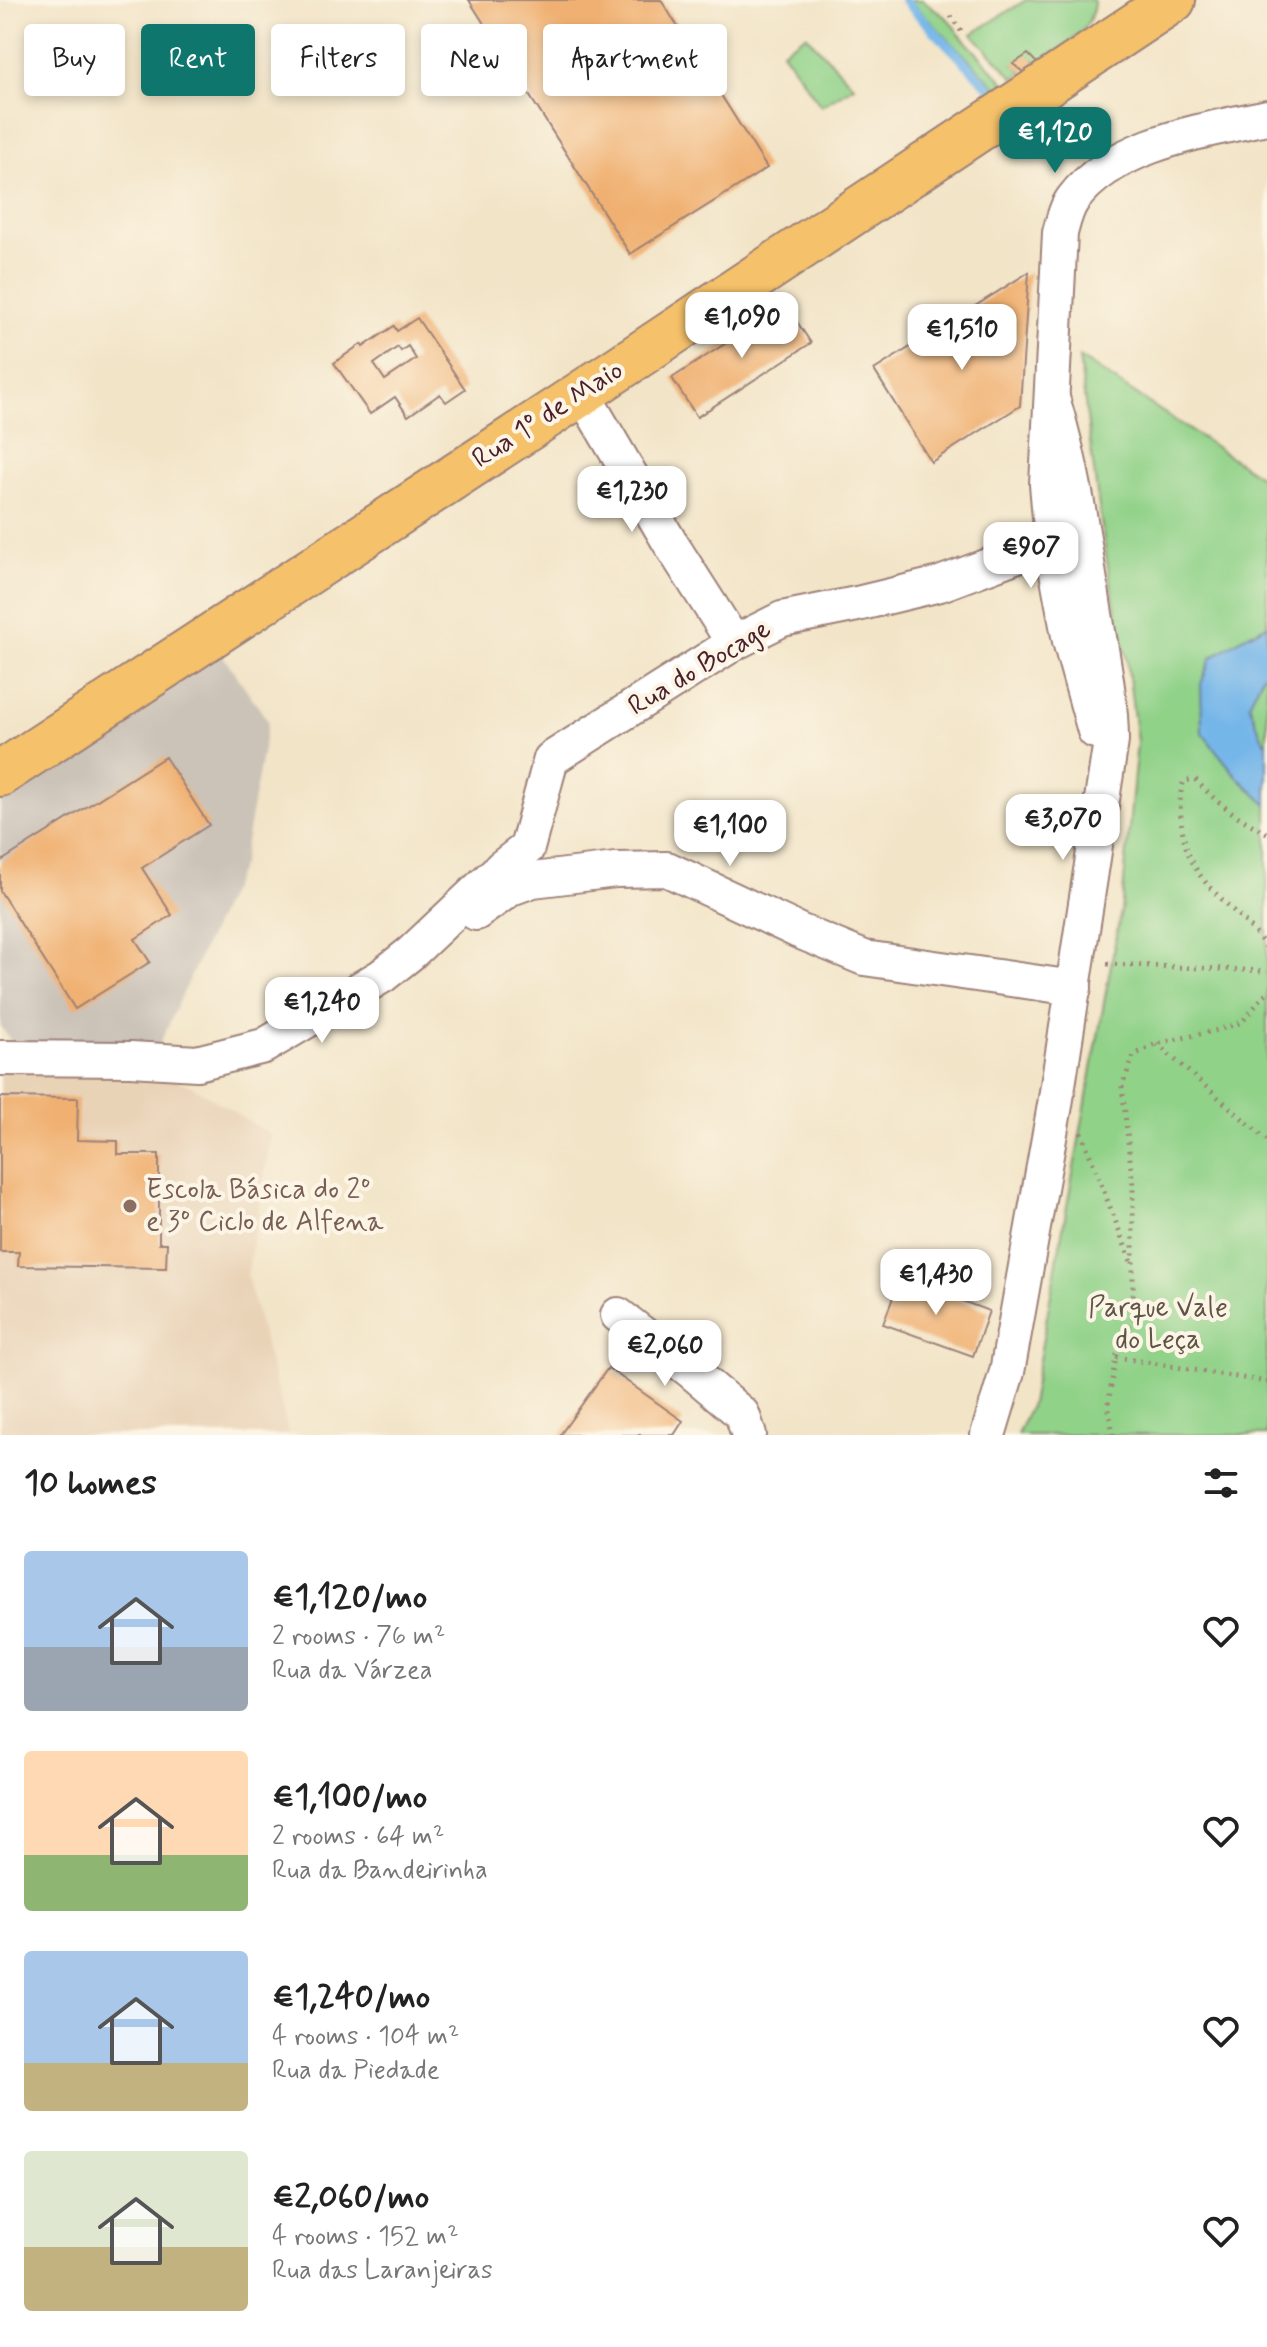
<!DOCTYPE html>
<meta charset="utf-8">
<style>
body{margin:0;font-family:Mynerve,sans-serif;background:#f2f2f2;color:#222;height:100vh;display:flex;flex-direction:column;font-size:30px;white-space:nowrap}
*{box-sizing:border-box;margin:0}
p{font-size:26px;color:#767676}
.icon{flex:none;width:44px;height:44px;fill:none;stroke:currentColor;stroke-width:2;stroke-linecap:round;stroke-linejoin:round}
.map{position:relative;height:1435px;overflow:hidden}
.panel{display:flex;flex-direction:column;background:#fff;flex:1}
.panel>*{flex:none}
.banner{position:absolute;left:24px;top:24px;width:800px;height:72px;display:flex;gap:16px}
.price{position:absolute;translate:-50% -68px;padding:0 18px;border-radius:16px;background:#fff;color:#222;font-size:26px;line-height:52px;filter:drop-shadow(0 2px 4px #0008)}
.price::after{content:'';position:absolute;left:50%;top:48px;width:24px;height:18px;margin-left:-12px;background:inherit;clip-path:polygon(0 0,100% 0,50% 100%)}
.price.active{background:#0f766e;color:#fff}
ul{padding:0;list-style:none}
li{display:flex;align-items:center;gap:24px;height:200px;padding:0 24px}
li span{display:grid;place-items:center;flex:none;width:224px;height:160px;border-radius:8px;color:#555}
li>.icon{margin-inline-start:auto}
span .icon{width:96px;height:96px;fill:#fffc;stroke-width:1}
li b{font-size:34px}
h2{display:flex;justify-content:space-between;align-items:center;height:96px;padding:0 24px;font-size:34px}
.chip{padding:0 28px;border-radius:8px;background:#fff;box-shadow:0 4px 12px #0003;font-size:28px;line-height:72px}
.chip.active{background:#0f766e;color:#fff}
.map>svg:first-child{display:block}
</style>
<div class="map">
<svg width="1267" height="1435" viewBox="0 0 1267 1435">
<rect width="100%" height="100%" fill="#fcf5e5"/>
<filter id="ink" filterUnits="userSpaceOnUse"><feTurbulence type="fractalNoise" baseFrequency=".0125" numOctaves="2"/><feDisplacementMap in="SourceGraphic" scale="16" xChannelSelector="R" yChannelSelector="G"/><feConvolveMatrix kernelMatrix="1 2 1 2 8 2 1 2 1" color-interpolation-filters="sRGB"/></filter>
<filter id="wash" filterUnits="userSpaceOnUse"><feTurbulence type="fractalNoise" baseFrequency=".006" numOctaves="4" result="noise"/><feDisplacementMap in="SourceGraphic" scale="32" xChannelSelector="R" yChannelSelector="G"/><feGaussianBlur stdDeviation="1.8" result="paint"/><feColorMatrix in="noise" values="0 0 0 0 0 0 0 0 0 0 0 0 0 0 0 0 0 1.4 0 .05"/><feComposite in="paint" operator="in"/></filter>
<g filter="url(#wash)">
<rect width="100%" height="100%" fill="#f2e4c7"/>
<polygon fill="#e9d3b7" points="0,1066 145,1068 192,1086 271,1135 247,1277 289,1435 0,1435"/>
<polygon fill="#cbc2b8" points="219,650 268,721 242,864 156,1052 16,1049 0,1025 0,795"/>
<g fill="#91d289" stroke="#6e785a" stroke-width="2">
<polygon points="909,0 923,0 949,20 959,34 1005,83 997,88"/>
<path d="M1026,0H1094C1094,33 1061,47 1037,63L1028,55L1014,64L1023,72L1014,78L972,34Z"/>
<polygon points="806,35 854,86 821,106 782,51"/>
<polygon points="1079,357 1267,481 1267,1435 1017,1435 1031,1404 1122,904 1137,742 1127,661 1110,581 1097,494"/>
</g>
<polygon fill="#75b6e9" stroke="#606a8a" stroke-width="2" points="1267,625 1267,672 1263,675 1249,704 1263,739 1267,743 1267,805 1239,779 1202,733 1201,684 1211,658 1237,641"/>
<g fill="none" stroke-linecap="round" stroke-linejoin="round">
<polyline stroke="#75b6e9" stroke-width="9" points="904,0 992,90"/>
</g>
<g id="blocks">
<g fill="#f0b071" fill-rule="evenodd">
<polygon points="469,0 661,0 767,168 630,254"/>
<polygon points="1028,54 1037,63 1023,72 1013,64"/>
<polygon points="1029,272 1020,406 931,462 874,370"/>
<polygon points="782,299 811,343 697,417 672,378 779,309 775,304"/>
<path d="M417,318L465,389L446,402L440,394L408,416L395,397L370,414L334,363L361,344L363,347L394,326L397,331ZM408,346L416,359L385,380L374,364L398,347L401,351Z"/>
<polygon points="165,757 209,825 142,868 172,915 135,939 150,962 75,1009 0,891 0,862"/>
<polygon points="0,1097 78,1098 77,1140 118,1141 118,1154 159,1154 159,1243 167,1243 166,1268 18,1266 19,1252 0,1252"/>
<polygon points="900,1279 931,1290 933,1283 956,1292 954,1298 989,1311 973,1356 883,1324"/>
<polygon points="608,1368 683,1421 674,1435 560,1435"/>
</g>
</g>
</g>
<g filter="url(#ink)">
<use href="#blocks" fill-opacity="0" stroke="#9e8279" stroke-width="2"/>
<g fill="none" stroke-linecap="round" stroke-linejoin="round">
<defs>
<g id="minor">
<polyline points="582,393 669,541 734,643"/>
<path d="M1095,731L1070,641L1053,551L1047,484L1060,233C1063,222 1066,208 1073,199C1115,143 1203,131 1267,117"/>
<polyline points="476,913 511,888 533,880 616,870 667,869 799,931 864,958 1074,988"/>
<polyline points="0,1058 131,1059 197,1063 264,1046 382,976 411,953 501,868 527,848 551,759 734,643 782,619 857,604 940,584 1028,551 1052,538 1066,523 1076,500"/>
<polyline points="618,1315 691,1371 742,1414 749,1435"/>
<path d="M988,1435L1007,1372L1055,1105L1111,741C1111,696 1101,652 1094,608C1083,537 1073,466 1052,398"/>
</g>
<polyline id="primary" points="0,774 582,393 1173,0"/>
</defs>
<use href="#minor" stroke="#9e8279" stroke-width="38"/>
<use href="#primary" stroke="#9e8279" stroke-width="48"/>
<g stroke="#9e8279" stroke-width="5" stroke-dasharray="2 6" stroke-linecap="butt">
<polyline points="951,16 961,31"/>
<path d="M1267,833C1239,819 1216,803 1195,779L1184,781C1179,793 1180,804 1181,817C1185,887 1232,898 1267,948"/>
<polyline points="1107,964 1267,971"/>
<polyline points="1157,1044 1267,1140"/>
<polyline points="1081,1132 1132,1264"/>
<polyline points="1116,1357 1267,1382"/>
<polyline points="1113,1435 1108,1404 1116,1357 1133,1317 1133,1186 1122,1086 1134,1055 1156,1044 1218,1030 1242,1022 1267,992"/>
</g>
<use href="#minor" stroke="#fff" stroke-width="34"/>
<use href="#primary" stroke="#f5c16b" stroke-width="44"/>
</g>
</g>
<circle fill="#8d6e63" stroke="#fcf5e5" stroke-width="3" cx="130" cy="1206" r="8"/>
<g text-anchor="middle" dominant-baseline="central" stroke-width="8" stroke-linejoin="round" paint-order="stroke">
<g font-size="28" fill="#4a1f2b" stroke="#fcf5e5">
<text transform="translate(548 415) rotate(-33)">Rua 1º de Maio</text>
<text transform="translate(700 668) rotate(-31)">Rua do Bocage</text>
</g>
<g font-size="28" fill="#785e54" stroke="#fcf5e5" text-anchor="start">
<text x="146" y="1190">Escola Básica do 2º<tspan x="146" dy="32">e 3º Ciclo de Alfena</tspan></text>
</g>
<g font-size="28" fill="#5f5547" stroke="#fcf5e5">
<text x="1158" y="1308">Parque Vale<tspan x="1158" dy="32">do Leça</tspan></text>
</g>
</g>
</svg>
<b class="price active" style="left:1055px;top:175px">€1,120</b>
<b class="price" style="left:742px;top:360px">€1,090</b>
<b class="price" style="left:962px;top:372px">€1,510</b>
<b class="price" style="left:632px;top:534px">€1,230</b>
<b class="price" style="left:1031px;top:590px">€907</b>
<b class="price" style="left:1063px;top:862px">€3,070</b>
<b class="price" style="left:730px;top:868px">€1,100</b>
<b class="price" style="left:322px;top:1045px">€1,240</b>
<b class="price" style="left:936px;top:1317px">€1,430</b>
<b class="price" style="left:665px;top:1388px">€2,060</b>
<div class="banner">
<a class="chip">Buy</a>
<a class="chip active">Rent</a>
<a class="chip">Filters</a>
<a class="chip">New</a>
<a class="chip">Apartment</a>
</div>
</div>
<section class="panel">
<h2>10 homes<svg class="icon" aria-label="filters" viewBox="0 0 24 24"><path d="M4 7h16M4 17h16"/><circle cx="9" cy="7" r="2"/><circle cx="15" cy="17" r="2"/></svg></h2>
<ul>
<li><span style="background:linear-gradient(#a9c7e8 60%,#9aa5b1 0)"><svg class="icon" aria-label="home" viewBox="0 0 24 24"><path d="M3 11l9-7 9 7M6 9v11h12V9"/></svg></span><div><b>€1,120/mo</b><p>2 rooms · 76 m²</p><p>Rua da Várzea</p></div><svg class="icon" aria-label="heart" viewBox="0 0 24 24"><path d="M12 20l-8-8c-3-5 5-10 8-4 3-6 11-1 8 4z"/></svg></li>
<li><span style="background:linear-gradient(#ffd9b3 65%,#8fb573 0)"><svg class="icon" aria-label="home" viewBox="0 0 24 24"><path d="M3 11l9-7 9 7M6 9v11h12V9"/></svg></span><div><b>€1,100/mo</b><p>2 rooms · 64 m²</p><p>Rua da Bandeirinha</p></div><svg class="icon" aria-label="heart" viewBox="0 0 24 24"><path d="M12 20l-8-8c-3-5 5-10 8-4 3-6 11-1 8 4z"/></svg></li>
<li><span style="background:linear-gradient(#a9c7e8 70%,#c2b280 0)"><svg class="icon" aria-label="home" viewBox="0 0 24 24"><path d="M3 11l9-7 9 7M6 9v11h12V9"/></svg></span><div><b>€1,240/mo</b><p>4 rooms · 104 m²</p><p>Rua da Piedade</p></div><svg class="icon" aria-label="heart" viewBox="0 0 24 24"><path d="M12 20l-8-8c-3-5 5-10 8-4 3-6 11-1 8 4z"/></svg></li>
<li><span style="background:linear-gradient(#dfe7d0 60%,#c2b280 0)"><svg class="icon" aria-label="home" viewBox="0 0 24 24"><path d="M3 11l9-7 9 7M6 9v11h12V9"/></svg></span><div><b>€2,060/mo</b><p>4 rooms · 152 m²</p><p>Rua das Laranjeiras</p></div><svg class="icon" aria-label="heart" viewBox="0 0 24 24"><path d="M12 20l-8-8c-3-5 5-10 8-4 3-6 11-1 8 4z"/></svg></li>
</ul>
</section>
